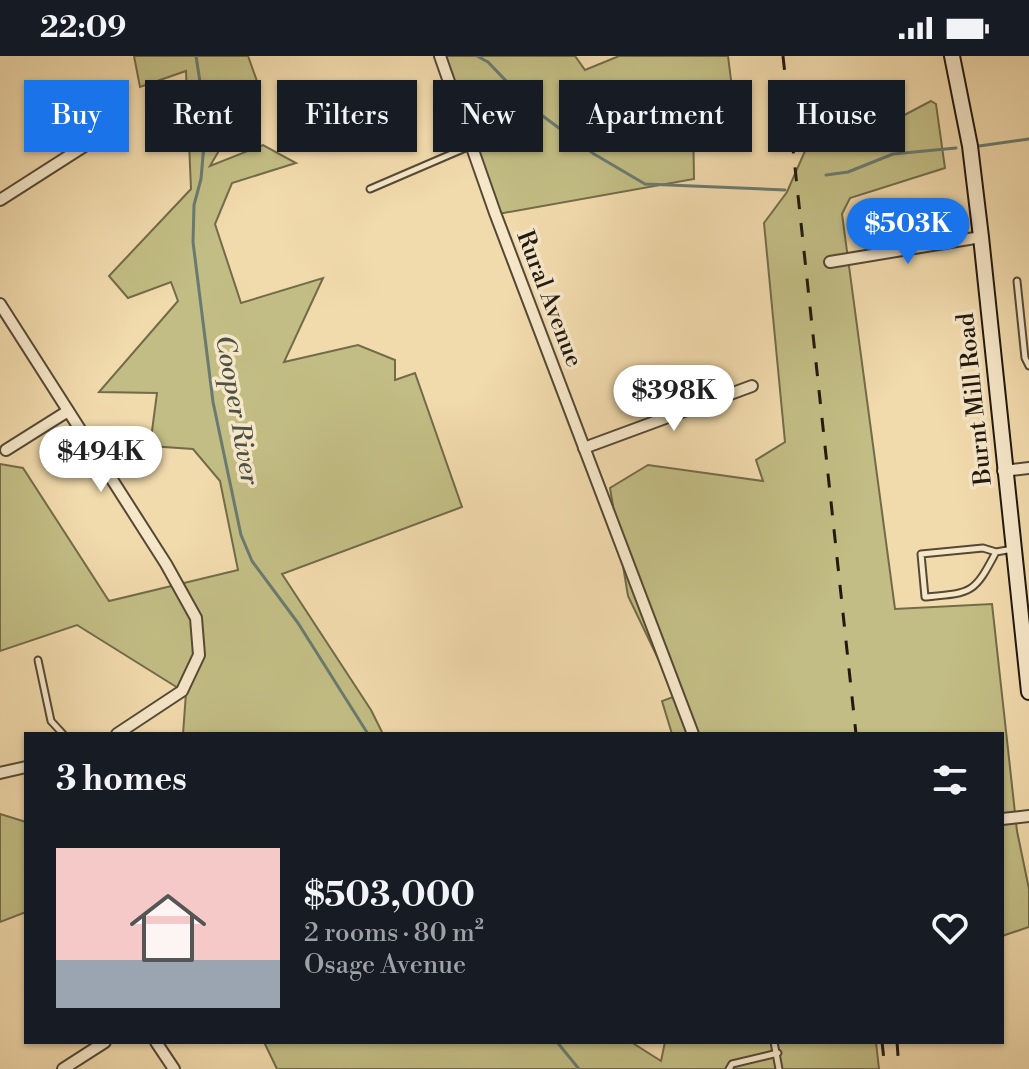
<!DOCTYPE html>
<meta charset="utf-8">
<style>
body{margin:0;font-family:"Libre Bodoni",serif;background:#20242c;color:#f1f3f6;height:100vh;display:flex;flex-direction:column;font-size:30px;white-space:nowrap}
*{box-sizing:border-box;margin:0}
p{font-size:26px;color:#9ea1a6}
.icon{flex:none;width:44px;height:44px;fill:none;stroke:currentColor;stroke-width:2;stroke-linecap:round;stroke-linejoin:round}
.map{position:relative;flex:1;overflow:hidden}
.drawer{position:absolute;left:24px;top:676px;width:980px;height:312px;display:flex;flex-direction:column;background:#171b24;border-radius:0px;box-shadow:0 2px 6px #0004}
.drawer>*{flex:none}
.hud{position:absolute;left:24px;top:24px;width:982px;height:72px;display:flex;gap:16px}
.price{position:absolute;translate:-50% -68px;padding:0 18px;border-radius:28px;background:#fff;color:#222;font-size:26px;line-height:52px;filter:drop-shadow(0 2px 4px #0008)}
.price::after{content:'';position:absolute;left:50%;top:48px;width:24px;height:18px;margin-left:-12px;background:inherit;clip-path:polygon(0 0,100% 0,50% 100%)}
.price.selected{background:#1a73e8;color:#fff}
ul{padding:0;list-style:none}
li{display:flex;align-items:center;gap:24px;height:200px;padding:0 32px}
li span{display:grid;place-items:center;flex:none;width:224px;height:160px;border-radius:0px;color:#555}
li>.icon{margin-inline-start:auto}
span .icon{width:96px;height:96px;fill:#fffc;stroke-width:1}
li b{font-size:34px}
h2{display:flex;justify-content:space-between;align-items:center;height:96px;padding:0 32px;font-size:34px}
.pill{padding:0 28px;border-radius:0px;background:#171b24;box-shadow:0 2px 6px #0004;font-size:28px;line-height:72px}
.pill.selected{background:#1a73e8;color:#fff}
.status{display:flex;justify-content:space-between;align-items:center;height:56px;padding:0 40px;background:#171b24;direction:ltr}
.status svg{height:22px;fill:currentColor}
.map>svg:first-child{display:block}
</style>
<div class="status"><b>22:09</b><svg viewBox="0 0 49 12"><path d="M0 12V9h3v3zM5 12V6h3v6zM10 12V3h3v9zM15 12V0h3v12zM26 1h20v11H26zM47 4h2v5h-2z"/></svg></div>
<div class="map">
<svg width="1029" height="1013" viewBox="0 0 1029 1013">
<rect width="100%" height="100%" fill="#f1daac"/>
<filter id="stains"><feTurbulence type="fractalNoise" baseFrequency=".0025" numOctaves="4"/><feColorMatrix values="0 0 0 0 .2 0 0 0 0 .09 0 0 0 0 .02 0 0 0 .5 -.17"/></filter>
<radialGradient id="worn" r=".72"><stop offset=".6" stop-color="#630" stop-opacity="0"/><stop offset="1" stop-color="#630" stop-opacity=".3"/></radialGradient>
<g fill="#c2bd84" stroke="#726b4a" stroke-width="2">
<polygon points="134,0 248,0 258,28 210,110 263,89 296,107 232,127 215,168 241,247 323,222 284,306 358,289 395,304 395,324 415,317 462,451 282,518 371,654 383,678 183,678 186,637 77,569 0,595 0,408 23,412 109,545 238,514 220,425 193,393 150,390 157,337 99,336 178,245 171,226 128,242 109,220 191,133 186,15 140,31"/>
<polygon points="441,0 575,0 585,14 619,0 728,0 734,48 693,62 694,123 498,158"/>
<polygon points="931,45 936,48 945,112 850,142 842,158 895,553 992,548 1017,775 1029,833 1029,871 1002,880 1002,678 672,678 662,645 676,640 628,540 610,432 648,409 763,425 756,404 785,386 764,167 787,136 812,79 876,74"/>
<polygon points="0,758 26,766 26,856 0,866"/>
<polygon points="264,986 631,986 661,1005 665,986 876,986 879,1013 277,1013"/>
</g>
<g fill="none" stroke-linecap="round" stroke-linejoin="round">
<g stroke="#6a7a70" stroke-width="3">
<polyline points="196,0 206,65 201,123 194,149 193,186 213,346 241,479 252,505 298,567 368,678"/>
<polyline points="477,0 488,6 532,52 594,98 645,128 785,134"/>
<polyline points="979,90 1029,83"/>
<polyline points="826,119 848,116 893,98 956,92"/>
<polyline points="557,986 579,1013"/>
</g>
<defs>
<g id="lane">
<polyline points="370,133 470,90"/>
<polyline points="1017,225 1025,302 1029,310"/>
<path d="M996,496C974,538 972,537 925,541L921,498L983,492L996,496L1013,493"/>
<polyline points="38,604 51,665 63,678"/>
<polyline points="774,986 779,1013"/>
<polyline points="729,1013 732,1008 778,997"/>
</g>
<g id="street">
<polyline points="440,0 495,157 693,678"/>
<polyline points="0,144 111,73"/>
<polyline points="830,206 981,181"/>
<polyline points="0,248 166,508 196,562 199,599 182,635 117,678"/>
<polyline points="584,392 752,330"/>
<polyline points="6,394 68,355"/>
<polyline points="1003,415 1029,412"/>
<polyline points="0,717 26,711"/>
<polyline points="1002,763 1029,760"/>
<polyline points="156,986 174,1013"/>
<polyline points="63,1013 105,986"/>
</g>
<polyline id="secondary" points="952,0 970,90 981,181 1029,636"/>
</defs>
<use href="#lane" stroke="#554936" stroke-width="9"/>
<use href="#street" stroke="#554936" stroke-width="14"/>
<use href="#secondary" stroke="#21190f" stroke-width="18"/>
<use href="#lane" stroke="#f6e7c9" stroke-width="5"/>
<use href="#street" stroke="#f6e7c9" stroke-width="10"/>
<use href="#secondary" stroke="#f6e7c9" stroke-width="14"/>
<g stroke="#21190f" stroke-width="3" stroke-dasharray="14 14" stroke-linecap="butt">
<polyline points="783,0 856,678"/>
<polyline points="882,986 885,1013"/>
<polyline points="897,986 899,1013"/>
</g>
</g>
<g text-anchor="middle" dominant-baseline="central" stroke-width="7" stroke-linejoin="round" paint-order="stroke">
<g font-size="24" fill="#21190f" stroke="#f6e7c9">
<text transform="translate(549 243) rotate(69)">Rural Avenue</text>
<text transform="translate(975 343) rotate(-96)">Burnt Mill Road</text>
</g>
<g font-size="26" font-style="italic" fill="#4c5147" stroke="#f6e7c9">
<text transform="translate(237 354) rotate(80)">Cooper River</text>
</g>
</g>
<rect width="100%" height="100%" filter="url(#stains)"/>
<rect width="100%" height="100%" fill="url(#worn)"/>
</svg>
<b class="price selected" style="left:908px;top:210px">$503K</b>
<b class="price" style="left:674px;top:377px">$398K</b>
<b class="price" style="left:101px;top:438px">$494K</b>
<div class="hud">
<a class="pill selected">Buy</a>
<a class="pill">Rent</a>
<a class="pill">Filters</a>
<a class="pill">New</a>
<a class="pill">Apartment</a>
<a class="pill">House</a>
</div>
<section class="drawer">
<h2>3 homes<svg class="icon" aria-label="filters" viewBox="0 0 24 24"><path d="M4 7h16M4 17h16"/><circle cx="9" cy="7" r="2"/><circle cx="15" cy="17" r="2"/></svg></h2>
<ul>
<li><span style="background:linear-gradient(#f6c9c9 70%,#9aa5b1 0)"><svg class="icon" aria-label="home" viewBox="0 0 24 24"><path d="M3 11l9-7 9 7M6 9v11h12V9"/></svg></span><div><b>$503,000</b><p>2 rooms · 80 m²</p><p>Osage Avenue</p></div><svg class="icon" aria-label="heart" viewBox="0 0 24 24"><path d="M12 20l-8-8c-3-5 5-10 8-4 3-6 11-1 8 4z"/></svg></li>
</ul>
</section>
</div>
